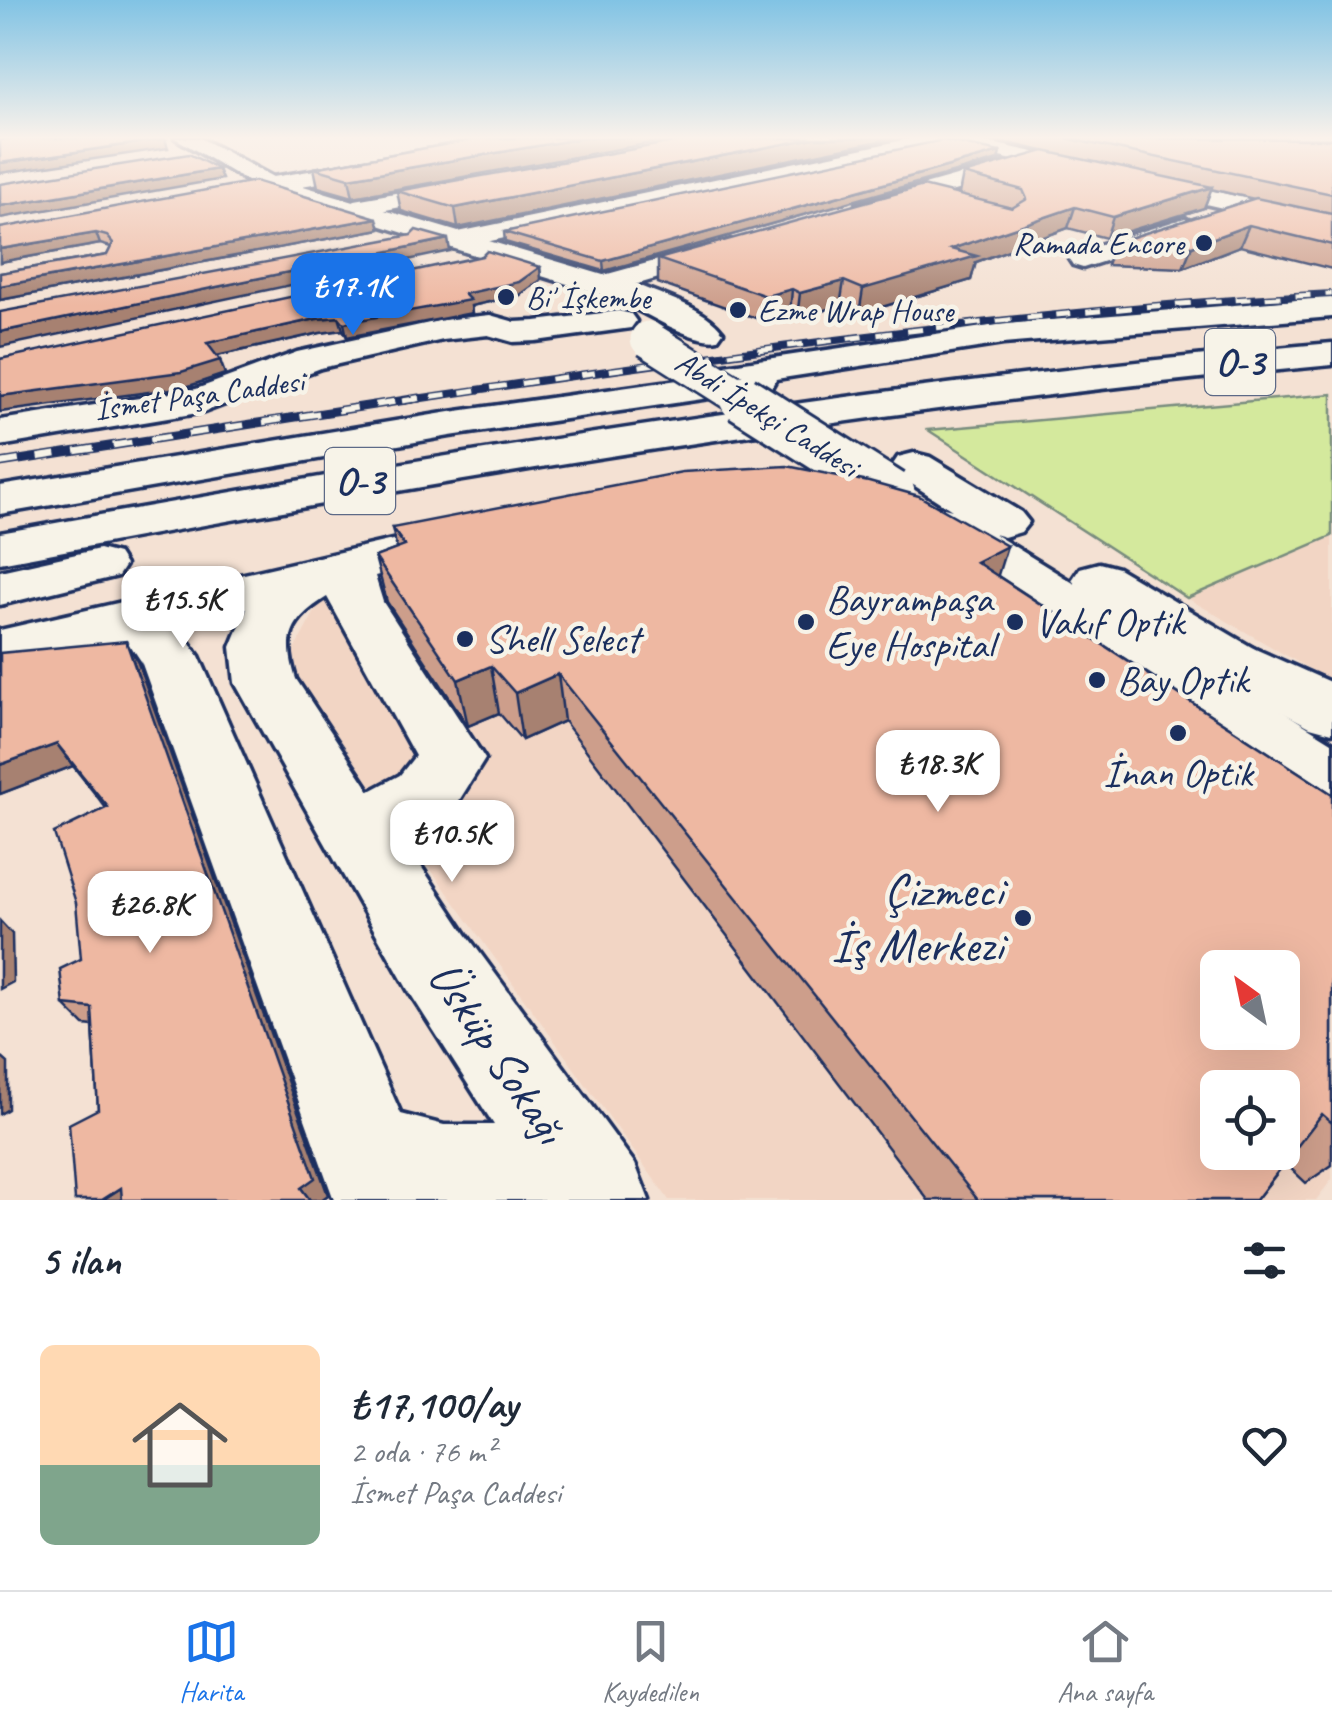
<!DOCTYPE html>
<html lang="tr">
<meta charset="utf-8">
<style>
body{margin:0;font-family:Caveat,sans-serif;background:#f6f6f7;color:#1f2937;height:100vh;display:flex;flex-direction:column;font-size:38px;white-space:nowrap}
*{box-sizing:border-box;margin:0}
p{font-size:32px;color:#747a83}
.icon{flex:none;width:55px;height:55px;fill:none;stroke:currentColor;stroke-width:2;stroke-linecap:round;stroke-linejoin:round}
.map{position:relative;height:1200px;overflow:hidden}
.panel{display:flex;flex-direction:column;background:#fff;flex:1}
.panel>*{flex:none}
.needle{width:65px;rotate:327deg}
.controls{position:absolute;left:1200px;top:950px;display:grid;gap:20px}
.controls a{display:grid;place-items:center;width:100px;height:100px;border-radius:15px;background:#fff;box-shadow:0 10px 40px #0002;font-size:50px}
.price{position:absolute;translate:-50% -85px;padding:0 22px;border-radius:20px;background:#fff;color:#222;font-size:32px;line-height:65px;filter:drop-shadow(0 2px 5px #0008)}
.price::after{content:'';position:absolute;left:50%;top:60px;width:30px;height:22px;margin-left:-15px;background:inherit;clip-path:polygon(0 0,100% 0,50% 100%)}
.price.active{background:#1a73e8;color:#fff}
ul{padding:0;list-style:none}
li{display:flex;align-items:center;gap:30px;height:250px;padding:0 40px}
li span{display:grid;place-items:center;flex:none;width:280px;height:200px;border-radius:15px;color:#555}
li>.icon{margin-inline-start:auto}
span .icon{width:120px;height:120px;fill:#fffc;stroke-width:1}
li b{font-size:42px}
h2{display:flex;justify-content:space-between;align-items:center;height:120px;padding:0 40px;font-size:42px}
.tab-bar{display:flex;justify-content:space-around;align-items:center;height:140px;border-top:2px solid #e0e1e3;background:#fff;font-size:28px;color:#747a83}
.tab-bar a{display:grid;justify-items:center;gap:5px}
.tab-bar .active{color:#1a73e8}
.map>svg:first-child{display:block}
</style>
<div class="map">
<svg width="1332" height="1200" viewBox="0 0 1332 1200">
<rect width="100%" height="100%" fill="#f4e1d3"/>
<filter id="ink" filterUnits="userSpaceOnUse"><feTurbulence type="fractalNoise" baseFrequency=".01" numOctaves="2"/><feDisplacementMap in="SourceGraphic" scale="20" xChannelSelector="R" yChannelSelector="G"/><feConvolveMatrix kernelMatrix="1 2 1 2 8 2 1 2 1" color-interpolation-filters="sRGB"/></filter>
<g filter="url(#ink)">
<g fill="#f2d5c4" fill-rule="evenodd">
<polygon points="1332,536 1332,682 1187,598"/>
<path d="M484,554L1332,832V1179L1316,1200H669L285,667L319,604ZM1218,968H1282V1032H1218ZM1218,1088H1282V1152H1218Z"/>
</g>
<polygon fill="#d4e99d" stroke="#788c7e" stroke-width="2.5" points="1332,394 1332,536 1187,598 928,430"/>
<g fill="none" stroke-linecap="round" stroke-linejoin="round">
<defs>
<g id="minor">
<polygon points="507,138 552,138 542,144 273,191 261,184 273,177"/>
<polygon points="913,138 969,138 1332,217 1332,233 1039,166 875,214 857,214 853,209 857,204 1013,160 942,144 458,248 444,240 458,232"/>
<polygon points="475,179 487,186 483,191 355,216 342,208 355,200"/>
<polygon points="1185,218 1198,226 1194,232 1083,268 1073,265 1069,259 1073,253"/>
<polygon points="731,240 745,248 741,254 604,294 593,292 589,285 593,278"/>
<polygon points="619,311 631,314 636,321 631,328 536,341 513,342 488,335 443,340 321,368 204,412 0,446 0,420 196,389 297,352 443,320 490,315 515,322 536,321"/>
<path d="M449,527L467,531L474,542L467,553L375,576L383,602L485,759L450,815L405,842L466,934L635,1164L649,1200H334L141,661L135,652L115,641L0,670V630ZM327,597L415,756L400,775L370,791L296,679C283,637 290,620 327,597ZM247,608L231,647L235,683L408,990L494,1125H444L401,1114L199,656L177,626Z"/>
</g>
<g id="major">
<path d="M175,138H200L273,177L637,285C664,296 706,308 723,332L718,339C694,345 642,310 615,299L257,187Z"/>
<polygon points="914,453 930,457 1021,512 1029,522 1021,532 1004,537 994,534 1075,584 1072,580 1080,568 1099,563 1118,568 1285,667 1294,683 1285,699 1269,703 1332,742 1332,803 1308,795 923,532 915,522 923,512 940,507 952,510 898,475 892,466 898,457"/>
</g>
<g id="highway">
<polygon points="1332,297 1332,317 1003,344 776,379 771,388 757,391 450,436 0,514 0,486 450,412 699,377 705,369 718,366 1003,324"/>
<path d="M1332,343V365C884,406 442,479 0,563V533C442,453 884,382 1332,343Z"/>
<polygon points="99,549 118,554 125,565 118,576 0,605 0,571"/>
<polygon points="1221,634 1332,683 1332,733 1310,727 1200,668 1191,654 1200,640"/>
</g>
</defs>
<use href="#minor" stroke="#1b2f5e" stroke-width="7"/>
<use href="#major" stroke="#1b2f5e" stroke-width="7"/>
<use href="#highway" stroke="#1b2f5e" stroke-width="7"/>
<use href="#minor" fill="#f7f3e8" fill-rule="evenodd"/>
<use href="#major" fill="#f7f3e8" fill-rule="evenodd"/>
<use href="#highway" fill="#f7f3e8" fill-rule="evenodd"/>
<defs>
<path id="rail-far1" d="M402,401C711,355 1020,310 1332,294"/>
<polyline id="rail" points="0,463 419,398"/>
</defs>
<use href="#rail-far1" stroke="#1b2f5e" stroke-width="8"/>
<use href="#rail" stroke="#1b2f5e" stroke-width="9"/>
<use href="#rail-far1" stroke="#f7f3e8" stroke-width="5" stroke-dasharray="15" stroke-linecap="butt"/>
<use href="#rail" stroke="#f7f3e8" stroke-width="6" stroke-dasharray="19" stroke-linecap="butt"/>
<defs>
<polyline id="major-bridge-far1" points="648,339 746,401"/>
<polyline id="major-bridge" points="742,398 892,493"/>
</defs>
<use href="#major-bridge-far1" stroke="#1b2f5e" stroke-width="40" stroke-linecap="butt"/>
<use href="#major-bridge" stroke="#1b2f5e" stroke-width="51" stroke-linecap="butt"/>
<use href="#major-bridge-far1" stroke="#f7f3e8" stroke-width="35"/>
<use href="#major-bridge" stroke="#f7f3e8" stroke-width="45"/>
</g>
<g fill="#cd9e8b" stroke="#1b2f5e" stroke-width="2.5">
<polygon points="482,138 353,197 318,187 314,168"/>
<polygon points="696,138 894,138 458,228 401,211 397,191"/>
<polygon points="986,138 1332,139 1332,269 1240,246 1183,268 1107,265 1114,243 1254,199 1211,189 1204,208 1106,238 1068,228 976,262 971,280 859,314 840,306 797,318 790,314 764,321 658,283 658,259 959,194 963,174 1056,154"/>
<polygon points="1000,152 998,160 604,271 505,242 504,232"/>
<polygon points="0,228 380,229 0,300 0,273 107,255 111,247 100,244 0,262"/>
<polygon points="540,267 541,280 520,295 471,306 472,313 347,337 343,330 320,333 217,356 225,374 186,387 0,359"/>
<polygon points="392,528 998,576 1332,794 1332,1165 1306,1183 1285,1163 1256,1200 928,1200 564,721 522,740 499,713 468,726 387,602 375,557 397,549"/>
<polygon points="138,663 328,1195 321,1200 75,1200 98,1109 93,1026 84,1025 64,1005 81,959 106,808 73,766 0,794"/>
</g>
<g fill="#a78171" stroke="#1b2f5e" stroke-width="2.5">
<polygon points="584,138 679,138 353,197 349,178"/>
<polygon points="814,138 894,138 458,228 455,208"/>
<polygon points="165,139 168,148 0,173 0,163"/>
<polygon points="1000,152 998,160 604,271 603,261"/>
<polygon points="218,169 222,179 0,218 0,206"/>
<polygon points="1212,187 1204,208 1106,238 1113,217"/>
<polygon points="1075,207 1068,228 976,262 971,280 859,314 863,289 951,249"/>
<polygon points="377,218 380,229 0,300 0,286"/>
<polygon points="1249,225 1240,246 1183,268 1192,246"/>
<polygon points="96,233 100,244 0,262 0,249"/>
<polygon points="448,239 450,251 0,347 0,332"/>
<polygon points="540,267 541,280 520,295 471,306 472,313 347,337 344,323 464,294"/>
<polygon points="844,281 840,306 797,318 800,293"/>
<polygon points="792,289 790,314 764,321 766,296"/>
<polygon points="339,317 343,330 320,333 212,357 207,343 316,319"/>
<polygon points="220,360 225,374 186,387 0,412 0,396"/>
<polygon points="1007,546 993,591 976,562"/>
<polygon points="126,641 138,663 328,1195 321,1200 310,1200 301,1188"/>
<polygon points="491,666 499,713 468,726 458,680"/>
<polygon points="558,674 564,721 522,740 515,693"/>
<polygon points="57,744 73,766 0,794 0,765"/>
<polygon points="0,921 12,934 13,982 0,989"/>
<polygon points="0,1056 8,1063 8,1109 0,1114"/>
<polygon points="121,1188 137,1200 102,1200"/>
</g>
<g fill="#eeb8a2" stroke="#1b2f5e" stroke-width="2.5" fill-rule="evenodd">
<polygon points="13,138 163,138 165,139 0,163 0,140"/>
<polygon points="482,138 584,138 349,178 314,168"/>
<polygon points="696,138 814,138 455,208 397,191"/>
<polygon points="1065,138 1332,139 1332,194"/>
<polygon points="943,140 1000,152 603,261 504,232"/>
<polygon points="1044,151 1212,187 1113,217 1075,207 951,249 977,256 863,289 844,281 800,293 792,289 766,296 658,259 923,186 1012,208 1027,199 1023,190 963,174"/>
<polygon points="189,154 218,169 0,206 0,184"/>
<polygon points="255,181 377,218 0,286 0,273 107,255 113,243 107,236 96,233 0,249 0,228"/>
<polygon points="1256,198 1332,214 1332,245 1249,225 1192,246 1114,243"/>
<polygon points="416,230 448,239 0,332 0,312 411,235"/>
<polygon points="487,251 540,267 519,282 464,294 470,300 344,323 339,317 316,319 207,343 220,360 181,372 0,396 0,359 482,256"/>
<path d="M787,466L869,482L919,496L1007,546L976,562L1332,794V1123L1322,1114L1256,1200H978L558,674L515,693L491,666L458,680L375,557L405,546L392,528L682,472ZM1218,968H1282V1032H1218ZM1218,1088H1282V1152H1218Z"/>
<polygon points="126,641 315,1178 301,1188 310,1200 122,1200 121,1188 102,1200 75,1200 69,1124 98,1109 92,1008 64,1005 60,969 81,959 76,903 54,833 108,807 57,744 0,765 0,653"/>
</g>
</g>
<linearGradient id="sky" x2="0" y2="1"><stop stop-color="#81c3e4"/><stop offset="0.45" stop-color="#faf2eb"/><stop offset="1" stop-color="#faf2eb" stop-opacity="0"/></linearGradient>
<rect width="1332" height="306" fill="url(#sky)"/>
<g fill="#1b2f5e" stroke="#f7f3e8" stroke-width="4">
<circle cx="1204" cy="243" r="10"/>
<circle cx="506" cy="297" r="10"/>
<circle cx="738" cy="310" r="10"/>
<circle cx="806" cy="622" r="10"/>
<circle cx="1015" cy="622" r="10"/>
<circle cx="465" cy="639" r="10"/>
<circle cx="1097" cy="680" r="10"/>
<circle cx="1178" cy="733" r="10"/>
<circle cx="1023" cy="918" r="10"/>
</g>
<g text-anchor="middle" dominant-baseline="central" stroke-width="9" stroke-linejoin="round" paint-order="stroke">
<g font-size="32" fill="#1b2f5e" stroke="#f7f3e8" text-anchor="start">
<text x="1184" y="243" text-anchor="end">Ramada Encore</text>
<text x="526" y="297">Bi' İşkembe</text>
<text x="758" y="310">Ezme Wrap House</text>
</g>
<g font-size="32" fill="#1b2f5e" stroke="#f7f3e8">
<text transform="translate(199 395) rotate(-8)">İsmet Paşa Caddesi</text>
<text transform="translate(767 414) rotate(32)">Abdi İpekçi Caddesi</text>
</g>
<g fill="#f7f3e8" stroke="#5d6a87" stroke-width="2.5">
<rect x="1205" y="329" width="70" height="66" rx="8"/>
<rect x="325" y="448" width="70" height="66" rx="8"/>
</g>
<g font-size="38" font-weight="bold" fill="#1b2f5e">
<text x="1240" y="362">O-3</text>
<text x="360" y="481">O-3</text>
</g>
<g font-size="40" fill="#1b2f5e" stroke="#f7f3e8" text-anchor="start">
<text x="826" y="599">Bayrampaşa<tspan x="826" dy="46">Eye Hospital</tspan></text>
<text x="1035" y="622">Vakıf Optik</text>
<text x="485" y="639">Shell Select</text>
<text x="1117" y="680">Bay Optik</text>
<text x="1178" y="773" text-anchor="middle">İnan Optik</text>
</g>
<g font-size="48" fill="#1b2f5e" stroke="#f7f3e8" text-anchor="end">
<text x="1003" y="890">Çizmeci<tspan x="1003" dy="55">İş Merkezi</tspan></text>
</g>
<g font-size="48" fill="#1b2f5e" stroke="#f7f3e8">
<text transform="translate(498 1052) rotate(56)">Üsküp Sokağı</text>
</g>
</g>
</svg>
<div class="controls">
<a><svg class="needle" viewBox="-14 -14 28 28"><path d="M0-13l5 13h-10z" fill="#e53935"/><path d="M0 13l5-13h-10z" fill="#747a83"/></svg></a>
<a><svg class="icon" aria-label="locate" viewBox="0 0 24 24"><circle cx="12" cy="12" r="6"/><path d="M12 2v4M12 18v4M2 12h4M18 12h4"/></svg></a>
</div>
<b class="price active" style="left:353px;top:338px">₺17.1K</b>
<b class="price" style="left:183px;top:651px">₺15.5K</b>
<b class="price" style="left:938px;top:815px">₺18.3K</b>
<b class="price" style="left:452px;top:885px">₺10.5K</b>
<b class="price" style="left:150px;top:956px">₺26.8K</b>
</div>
<section class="panel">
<h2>5 ilan<svg class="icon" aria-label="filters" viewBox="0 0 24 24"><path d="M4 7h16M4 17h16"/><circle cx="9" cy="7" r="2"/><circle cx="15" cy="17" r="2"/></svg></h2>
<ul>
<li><span style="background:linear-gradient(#ffd9b3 60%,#7fa58c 0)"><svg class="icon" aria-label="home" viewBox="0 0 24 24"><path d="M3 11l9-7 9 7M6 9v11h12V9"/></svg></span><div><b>₺17,100/ay</b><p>2 oda · 76 m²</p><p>İsmet Paşa Caddesi</p></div><svg class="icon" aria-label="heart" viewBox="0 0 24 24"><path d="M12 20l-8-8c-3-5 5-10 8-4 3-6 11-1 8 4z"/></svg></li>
</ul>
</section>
<nav class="tab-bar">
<a class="active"><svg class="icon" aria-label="map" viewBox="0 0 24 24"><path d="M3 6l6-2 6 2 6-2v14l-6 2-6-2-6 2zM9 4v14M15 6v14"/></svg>Harita</a>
<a><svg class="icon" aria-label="saved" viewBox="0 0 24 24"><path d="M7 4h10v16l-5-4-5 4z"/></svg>Kaydedilen</a>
<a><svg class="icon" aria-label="home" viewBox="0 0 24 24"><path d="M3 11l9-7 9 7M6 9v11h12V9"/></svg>Ana sayfa</a>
</nav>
